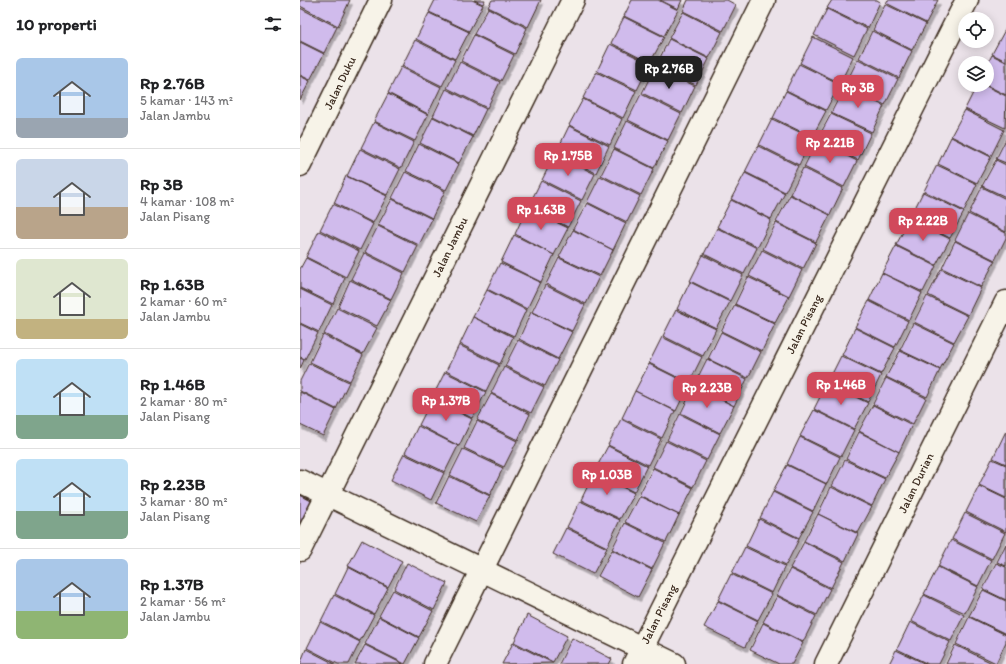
<!DOCTYPE html>
<html lang="id">
<meta charset="utf-8">
<style>
body{margin:0;font-family:Itim,sans-serif;background:#f2f2f2;color:#202124;height:100vh;display:flex;flex-direction:column;font-size:15px;white-space:nowrap}
*{box-sizing:border-box;margin:0}
p{font-size:13px;color:#757577}
.icon{flex:none;width:22px;height:22px;fill:none;stroke:currentColor;stroke-width:2;stroke-linecap:round;stroke-linejoin:round}
.map{position:relative;flex:1;overflow:hidden}
.panel{display:flex;flex-direction:column;background:#fff;width:300px}
.panel>*{flex:none}
.fabs{position:absolute;left:658px;top:12px;display:grid;gap:8px}
.fabs a{display:grid;place-items:center;width:36px;height:36px;border-radius:50%;background:#fff;box-shadow:0 2px 10px #0003;font-size:20px}
.price{position:absolute;translate:-50% -34px;padding:0 9px;border-radius:8px;background:#d1495b;color:#fff;font-size:13px;line-height:26px;filter:drop-shadow(0 1px 2px #0008)}
.price::after{content:'';position:absolute;left:50%;top:24px;width:12px;height:9px;margin-left:-6px;background:inherit;clip-path:polygon(0 0,100% 0,50% 100%)}
.price.active{background:#222;color:#fff}
ul{padding:0;list-style:none}
li{display:flex;align-items:center;gap:12px;height:100px;padding:0 16px}
li+li{border-top:1px solid #e0e0e0}
li span{display:grid;place-items:center;flex:none;width:112px;height:80px;border-radius:6px;color:#555}
li>.icon{margin-inline-start:auto}
span .icon{width:48px;height:48px;fill:#fffc;stroke-width:1}
li b{font-size:17px}
h2{display:flex;justify-content:space-between;align-items:center;height:48px;padding:0 16px;font-size:17px}
main{display:flex;flex:1;min-height:0}
.map>svg:first-child{display:block}
</style>
<main>
<section class="panel">
<h2>10 properti<svg class="icon" aria-label="filters" viewBox="0 0 24 24"><path d="M4 7h16M4 17h16"/><circle cx="9" cy="7" r="2"/><circle cx="15" cy="17" r="2"/></svg></h2>
<ul>
<li><span style="background:linear-gradient(#a9c7e8 75%,#9aa5b1 0)"><svg class="icon" aria-label="home" viewBox="0 0 24 24"><path d="M3 11l9-7 9 7M6 9v11h12V9"/></svg></span><div><b>Rp 2.76B</b><p>5 kamar · 143 m²</p><p>Jalan Jambu</p></div></li>
<li><span style="background:linear-gradient(#c9d6e8 60%,#b9a48a 0)"><svg class="icon" aria-label="home" viewBox="0 0 24 24"><path d="M3 11l9-7 9 7M6 9v11h12V9"/></svg></span><div><b>Rp 3B</b><p>4 kamar · 108 m²</p><p>Jalan Pisang</p></div></li>
<li><span style="background:linear-gradient(#dfe7d0 75%,#c2b280 0)"><svg class="icon" aria-label="home" viewBox="0 0 24 24"><path d="M3 11l9-7 9 7M6 9v11h12V9"/></svg></span><div><b>Rp 1.63B</b><p>2 kamar · 60 m²</p><p>Jalan Jambu</p></div></li>
<li><span style="background:linear-gradient(#bfe0f5 70%,#7fa58c 0)"><svg class="icon" aria-label="home" viewBox="0 0 24 24"><path d="M3 11l9-7 9 7M6 9v11h12V9"/></svg></span><div><b>Rp 1.46B</b><p>2 kamar · 80 m²</p><p>Jalan Pisang</p></div></li>
<li><span style="background:linear-gradient(#bfe0f5 65%,#7fa58c 0)"><svg class="icon" aria-label="home" viewBox="0 0 24 24"><path d="M3 11l9-7 9 7M6 9v11h12V9"/></svg></span><div><b>Rp 2.23B</b><p>3 kamar · 80 m²</p><p>Jalan Pisang</p></div></li>
<li><span style="background:linear-gradient(#a9c7e8 65%,#8fb573 0)"><svg class="icon" aria-label="home" viewBox="0 0 24 24"><path d="M3 11l9-7 9 7M6 9v11h12V9"/></svg></span><div><b>Rp 1.37B</b><p>2 kamar · 56 m²</p><p>Jalan Jambu</p></div></li>
</ul>
</section>
<div class="map">
<svg width="706" height="664" viewBox="0 0 706 664">
<defs>
<filter id="shadow"><feDropShadow dx="2.5" dy="4.5" stdDeviation="0" flood-color="#0004"/></filter>
</defs>
<rect width="100%" height="100%" fill="#ebe2e9"/>
<filter id="ink" filterUnits="userSpaceOnUse"><feTurbulence type="fractalNoise" baseFrequency=".025" numOctaves="2"/><feDisplacementMap in="SourceGraphic" scale="8" xChannelSelector="R" yChannelSelector="G"/><feConvolveMatrix kernelMatrix="1 2 1 2 8 2 1 2 1" color-interpolation-filters="sRGB"/></filter>
<g filter="url(#ink)">
<g fill="#d0bbec" stroke="#3b2a1e" filter="url(#shadow)">
<polygon points="0,0 50,0 38,26 0,6"/>
<polygon points="135,0 172,0 183,5 169,31 129,12"/>
<polygon points="174,0 185,0 183,4"/>
<polygon points="192,0 241,0 228,27 188,7"/>
<polygon points="332,0 358,0 378,10 364,36 324,16"/>
<polygon points="360,0 382,0 378,9"/>
<polygon points="388,0 427,0 436,5 423,31 383,11"/>
<polygon points="532,0 577,0 580,2 568,28 527,8"/>
<polygon points="588,0 638,0 626,23 586,3"/>
<polygon points="585,4 626,24 612,50 573,30"/>
<polygon points="0,8 37,27 24,53 0,41"/>
<polygon points="188,8 227,28 215,54 174,34"/>
<polygon points="527,9 567,29 554,55 514,35"/>
<polygon points="383,12 422,32 409,58 369,38"/>
<polygon points="129,13 169,32 155,59 116,39"/>
<polygon points="324,17 364,37 350,63 311,43"/>
<polygon points="706,28 706,61 692,54"/>
<polygon points="572,31 612,51 599,78 559,58"/>
<polygon points="174,35 214,55 201,81 161,61"/>
<polygon points="513,37 553,57 540,83 500,63"/>
<polygon points="369,39 409,59 396,85 356,66"/>
<polygon points="115,40 155,60 142,86 102,66"/>
<polygon points="0,42 24,54 10,80 0,75"/>
<polygon points="310,44 350,64 337,90 297,71"/>
<polygon points="692,55 706,62 706,95 686,85 687,65"/>
<polygon points="558,59 598,79 585,105 545,85"/>
<polygon points="160,62 200,82 187,108 147,88"/>
<polygon points="499,64 540,84 526,110 486,90"/>
<polygon points="101,67 141,87 128,114 88,93"/>
<polygon points="355,67 395,86 382,113 342,93"/>
<polygon points="296,72 336,91 323,118 283,98"/>
<polygon points="0,76 10,81 0,100"/>
<polygon points="677,85 684,85 706,96 705,128 665,109"/>
<polygon points="545,86 584,106 572,132 531,113"/>
<polygon points="146,89 186,109 173,136 133,116"/>
<polygon points="486,91 526,111 512,137 473,118"/>
<polygon points="88,94 128,115 115,141 74,121"/>
<polygon points="341,94 381,114 368,140 328,120"/>
<polygon points="283,99 322,119 310,145 269,125"/>
<polygon points="665,110 704,130 691,156 651,136"/>
<polygon points="531,114 571,133 558,160 517,140"/>
<polygon points="133,117 173,137 159,163 120,143"/>
<polygon points="472,119 512,138 499,165 459,145"/>
<polygon points="327,121 368,141 354,168 314,148"/>
<polygon points="74,122 114,142 101,168 61,148"/>
<polygon points="269,126 309,146 296,173 256,153"/>
<polygon points="651,137 691,157 677,183 638,164"/>
<polygon points="706,139 706,163 696,159"/>
<polygon points="517,141 557,161 544,187 504,167"/>
<polygon points="119,144 159,164 146,190 106,171"/>
<polygon points="458,146 498,166 485,192 445,172"/>
<polygon points="60,149 100,169 87,195 47,176"/>
<polygon points="314,149 354,169 341,195 301,175"/>
<polygon points="255,154 295,174 282,200 242,180"/>
<polygon points="696,160 706,165 706,197 682,186"/>
<polygon points="637,165 677,184 664,211 624,191"/>
<polygon points="503,168 543,188 530,215 490,194"/>
<polygon points="105,172 145,191 132,218 92,198"/>
<polygon points="445,173 485,193 471,219 431,199"/>
<polygon points="46,176 87,196 73,223 34,203"/>
<polygon points="300,176 340,196 327,222 287,202"/>
<polygon points="241,181 281,201 268,227 228,207"/>
<polygon points="682,187 706,199 706,232 669,213"/>
<polygon points="623,192 664,212 650,238 610,218"/>
<polygon points="490,195 530,215 516,242 476,222"/>
<polygon points="92,199 132,219 119,245 78,225"/>
<polygon points="431,200 471,220 458,247 417,227"/>
<polygon points="287,203 326,223 313,250 273,229"/>
<polygon points="33,204 73,224 60,250 20,230"/>
<polygon points="227,208 268,228 254,255 215,234"/>
<polygon points="668,214 706,233 706,238 695,260 655,240"/>
<polygon points="610,219 650,239 636,265 596,245"/>
<polygon points="476,223 516,243 503,269 463,249"/>
<polygon points="78,226 118,246 105,272 65,252"/>
<polygon points="417,228 457,248 444,274 404,254"/>
<polygon points="273,230 313,250 300,276 259,257"/>
<polygon points="19,231 59,251 46,277 6,257"/>
<polygon points="214,235 254,255 241,282 201,262"/>
<polygon points="655,241 695,261 681,287 642,268"/>
<polygon points="596,246 636,266 623,292 582,273"/>
<polygon points="462,250 502,270 489,296 449,276"/>
<polygon points="64,253 104,273 91,299 51,279"/>
<polygon points="403,255 443,275 430,301 390,281"/>
<polygon points="6,258 45,278 33,304 0,288 0,269"/>
<polygon points="259,258 299,277 286,304 246,284"/>
<polygon points="200,263 240,282 227,309 187,289"/>
<polygon points="641,269 681,288 668,315 628,295"/>
<polygon points="582,273 622,293 609,320 569,300"/>
<polygon points="448,277 489,297 475,323 435,304"/>
<polygon points="50,280 91,300 77,326 38,307"/>
<polygon points="390,282 430,302 416,328 377,309"/>
<polygon points="245,285 285,305 272,331 232,312"/>
<polygon points="0,289 32,305 19,332 0,323"/>
<polygon points="187,290 226,310 214,336 173,317"/>
<polygon points="627,296 668,316 654,342 614,322"/>
<polygon points="569,301 608,321 595,347 555,327"/>
<polygon points="435,305 475,324 462,351 421,331"/>
<polygon points="37,308 77,328 63,354 24,334"/>
<polygon points="376,310 416,329 403,356 363,336"/>
<polygon points="231,312 272,332 258,359 219,339"/>
<polygon points="173,317 213,337 200,364 160,344"/>
<polygon points="613,323 654,343 640,369 600,350"/>
<polygon points="0,324 18,333 5,359 0,357"/>
<polygon points="555,328 595,348 581,374 542,355"/>
<polygon points="421,332 461,352 448,378 408,359"/>
<polygon points="23,335 63,355 50,381 10,362"/>
<polygon points="362,337 402,357 389,383 349,363"/>
<polygon points="218,340 258,360 245,386 205,366"/>
<polygon points="159,345 199,365 186,391 146,371"/>
<polygon points="600,351 640,370 627,397 586,377"/>
<polygon points="541,356 581,375 568,402 528,382"/>
<polygon points="0,358 4,360 0,369"/>
<polygon points="407,359 447,379 434,406 394,385"/>
<polygon points="9,363 49,382 36,409 0,391 0,381"/>
<polygon points="349,364 389,384 376,411 335,391"/>
<polygon points="204,367 244,387 231,413 191,393"/>
<polygon points="145,372 186,392 172,418 132,398"/>
<polygon points="586,378 626,398 613,424 573,404"/>
<polygon points="527,383 568,403 554,429 514,409"/>
<polygon points="394,386 434,406 420,433 381,413"/>
<polygon points="335,391 375,411 362,438 322,418"/>
<polygon points="0,392 36,410 23,436 0,425"/>
<polygon points="191,394 230,414 218,440 177,420"/>
<polygon points="132,399 172,419 159,446 119,425"/>
<polygon points="573,405 612,425 599,452 559,431"/>
<polygon points="514,410 554,430 541,456 500,436"/>
<polygon points="380,414 420,434 407,460 367,440"/>
<polygon points="321,419 361,439 348,465 308,445"/>
<polygon points="177,421 217,441 204,467 164,448"/>
<polygon points="118,426 158,446 145,472 105,453"/>
<polygon points="706,431 706,464 693,458"/>
<polygon points="559,432 599,452 585,478 546,459"/>
<polygon points="500,437 540,457 527,484 487,464"/>
<polygon points="366,441 406,461 393,487 353,467"/>
<polygon points="308,446 347,466 334,492 294,472"/>
<polygon points="163,449 203,468 190,495 150,475"/>
<polygon points="104,454 144,473 131,500 91,480"/>
<polygon points="692,459 706,465 706,498 679,485"/>
<polygon points="545,460 585,479 572,506 532,486"/>
<polygon points="487,465 526,484 513,511 473,491"/>
<polygon points="353,468 393,488 379,515 339,495"/>
<polygon points="294,473 334,493 320,519 281,500"/>
<polygon points="149,476 190,496 176,522 136,503"/>
<polygon points="679,486 706,499 706,532 666,512"/>
<polygon points="531,487 572,507 558,533 518,514"/>
<polygon points="473,492 513,512 499,538 460,518"/>
<polygon points="0,495 13,502 0,526"/>
<polygon points="339,496 379,515 366,542 325,522"/>
<polygon points="280,501 320,520 307,547 267,527"/>
<polygon points="665,513 705,533 692,559 652,539"/>
<polygon points="518,514 558,534 545,561 504,541"/>
<polygon points="459,519 499,539 486,565 446,546"/>
<polygon points="325,523 365,543 352,569 312,549"/>
<polygon points="266,528 307,548 293,574 253,554"/>
<polygon points="62,540 102,561 88,587 48,566"/>
<polygon points="651,540 691,560 678,586 638,566"/>
<polygon points="504,542 544,562 531,588 490,568"/>
<polygon points="706,544 706,566 697,562"/>
<polygon points="445,547 485,566 472,593 432,573"/>
<polygon points="312,550 352,570 338,597 298,576"/>
<polygon points="107,563 147,583 134,610 94,589"/>
<polygon points="696,563 706,567 706,600 683,589"/>
<polygon points="48,567 88,588 74,614 35,594"/>
<polygon points="638,567 678,587 665,613 624,594"/>
<polygon points="490,569 530,589 517,615 477,595"/>
<polygon points="431,574 472,594 458,620 418,600"/>
<polygon points="93,590 133,611 119,637 79,616"/>
<polygon points="683,590 706,601 706,634 669,616"/>
<polygon points="34,595 74,615 60,641 21,621"/>
<polygon points="624,595 664,615 651,641 611,621"/>
<polygon points="477,596 516,616 503,642 463,622"/>
<polygon points="418,601 458,621 445,647 404,627"/>
<polygon points="227,615 267,636 253,662 214,642"/>
<polygon points="79,617 119,638 105,664 65,644"/>
<polygon points="669,617 706,635 706,642 696,663 656,644"/>
<polygon points="20,622 60,642 49,664 38,664 7,648"/>
<polygon points="610,622 650,642 639,664 628,664 597,649"/>
<polygon points="463,623 503,643 492,664 479,664 450,650"/>
<polygon points="272,638 312,659 309,664 259,664"/>
<polygon points="213,643 253,663 202,664"/>
<polygon points="65,645 103,664 55,664"/>
<polygon points="655,645 694,664 646,664"/>
<polygon points="6,649 35,664 0,664"/>
<polygon points="596,650 626,664 589,664"/>
</g>
<g fill="none" stroke-linecap="round" stroke-linejoin="round">
<defs>
<g id="minor">
<polyline points="0,165 81,0"/>
<polyline points="0,481 374,664"/>
<polyline points="0,550 273,0"/>
<polyline points="135,664 464,0"/>
<polyline points="334,664 667,0"/>
<polyline points="526,664 706,302"/>
</g>
</defs>
<use href="#minor" stroke="#3b2a1e" stroke-width="25"/>
<use href="#minor" stroke="#f7f3e8" stroke-width="22"/>
</g>
</g>
<g text-anchor="middle" dominant-baseline="central" stroke-width="4" stroke-linejoin="round" paint-order="stroke">
<g font-size="12" fill="#3b2a1e" stroke="#f7f3e8">
<text transform="translate(40 83) rotate(-64)">Jalan Duku</text>
<text transform="translate(150 247) rotate(-64)">Jalan Jambu</text>
<text transform="translate(504 324) rotate(-63)">Jalan Pisang</text>
<text transform="translate(616 483) rotate(-64)">Jalan Durian</text>
<text transform="translate(359 614) rotate(-63)">Jalan Pisang</text>
</g>
</g>
</svg>
<div class="fabs">
<a><svg class="icon" aria-label="locate" viewBox="0 0 24 24"><circle cx="12" cy="12" r="6"/><path d="M12 2v4M12 18v4M2 12h4M18 12h4"/></svg></a>
<a><svg class="icon" aria-label="layers" viewBox="0 0 24 24"><path d="M12 4l9 5-9 5-9-5zM3 14l9 5 9-5"/></svg></a>
</div>
<b class="price active" style="left:369px;top:90px">Rp 2.76B</b>
<b class="price" style="left:558px;top:109px">Rp 3B</b>
<b class="price" style="left:530px;top:164px">Rp 2.21B</b>
<b class="price" style="left:268px;top:177px">Rp 1.75B</b>
<b class="price" style="left:241px;top:231px">Rp 1.63B</b>
<b class="price" style="left:623px;top:242px">Rp 2.22B</b>
<b class="price" style="left:541px;top:406px">Rp 1.46B</b>
<b class="price" style="left:407px;top:409px">Rp 2.23B</b>
<b class="price" style="left:146px;top:422px">Rp 1.37B</b>
<b class="price" style="left:307px;top:496px">Rp 1.03B</b>
</div>
</main>
